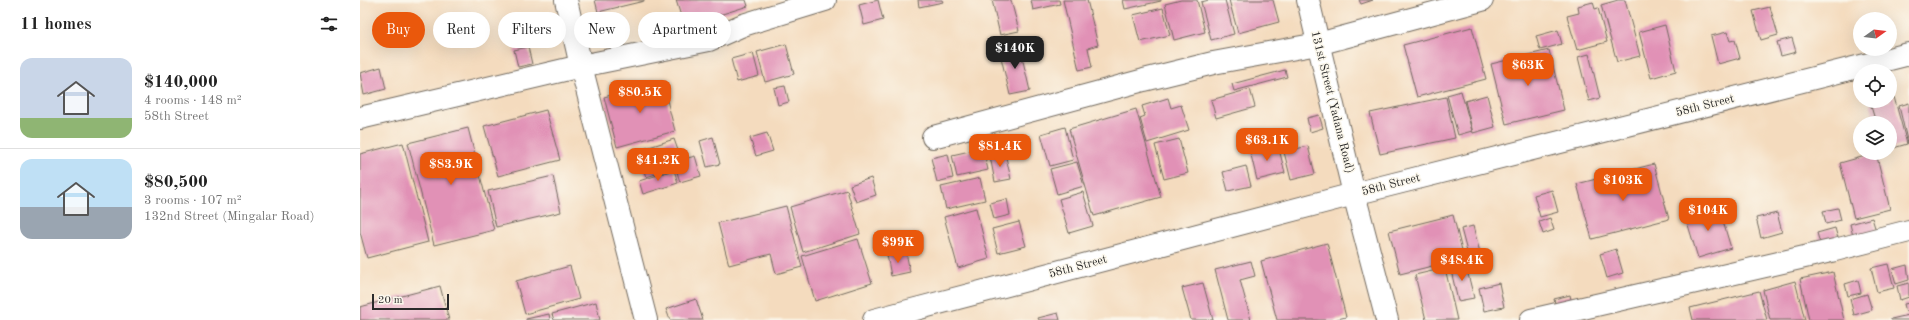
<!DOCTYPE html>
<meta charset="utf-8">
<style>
body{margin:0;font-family:"Old Standard TT",serif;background:#f2f2f2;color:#222;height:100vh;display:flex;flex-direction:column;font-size:15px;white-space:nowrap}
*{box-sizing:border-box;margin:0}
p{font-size:13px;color:#767676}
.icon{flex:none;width:22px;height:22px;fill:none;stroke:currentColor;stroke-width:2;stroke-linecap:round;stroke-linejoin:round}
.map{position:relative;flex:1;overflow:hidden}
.details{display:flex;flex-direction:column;background:#fff;width:360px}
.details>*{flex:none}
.banner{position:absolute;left:12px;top:12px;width:380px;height:36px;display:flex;gap:8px}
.needle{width:26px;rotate:75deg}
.tools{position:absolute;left:1493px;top:12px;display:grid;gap:8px}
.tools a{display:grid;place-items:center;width:44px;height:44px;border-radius:50%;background:#fff;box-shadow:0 4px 16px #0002;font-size:20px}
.scale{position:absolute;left:12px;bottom:10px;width:77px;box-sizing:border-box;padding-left:4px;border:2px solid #2b2b2b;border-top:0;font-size:11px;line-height:14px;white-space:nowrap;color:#2b2b2b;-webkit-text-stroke:3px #fbf7ec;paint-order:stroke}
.price{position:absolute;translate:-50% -34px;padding:0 9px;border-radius:8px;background:#ea580c;color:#fff;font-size:13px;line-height:26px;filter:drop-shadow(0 1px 2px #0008)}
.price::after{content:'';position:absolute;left:50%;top:24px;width:12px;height:9px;margin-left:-6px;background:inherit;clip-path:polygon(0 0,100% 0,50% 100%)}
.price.selected{background:#222;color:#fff}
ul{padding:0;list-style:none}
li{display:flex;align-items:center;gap:12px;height:100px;padding:0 20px}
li+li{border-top:1px solid #e0e0e0}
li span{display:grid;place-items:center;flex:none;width:112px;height:80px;border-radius:12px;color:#555}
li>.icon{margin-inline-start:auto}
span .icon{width:48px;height:48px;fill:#fffc;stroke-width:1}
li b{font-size:17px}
h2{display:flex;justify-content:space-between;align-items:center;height:48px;padding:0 20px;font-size:17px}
.tag{padding:0 14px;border-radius:18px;background:#fff;box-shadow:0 4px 16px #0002;font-size:14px;line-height:36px}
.tag.selected{background:#ea580c;color:#fff}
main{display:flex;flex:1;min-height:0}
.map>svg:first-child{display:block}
</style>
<main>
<section class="details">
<h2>11 homes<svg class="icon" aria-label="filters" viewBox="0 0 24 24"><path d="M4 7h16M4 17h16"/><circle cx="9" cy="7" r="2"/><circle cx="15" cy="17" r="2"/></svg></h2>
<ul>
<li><span style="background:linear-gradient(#c9d6e8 75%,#8fb573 0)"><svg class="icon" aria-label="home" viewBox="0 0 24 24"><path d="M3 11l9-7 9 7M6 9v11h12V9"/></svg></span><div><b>$140,000</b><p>4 rooms · 148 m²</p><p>58th Street</p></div></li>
<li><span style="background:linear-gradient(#bfe0f5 60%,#9aa5b1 0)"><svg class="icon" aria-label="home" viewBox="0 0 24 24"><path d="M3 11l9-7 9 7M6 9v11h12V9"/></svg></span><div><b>$80,500</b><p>3 rooms · 107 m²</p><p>132nd Street (Mingalar Road)</p></div></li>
</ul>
</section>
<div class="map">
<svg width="1549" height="320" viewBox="0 0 1549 320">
<rect width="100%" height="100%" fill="#fbf7ec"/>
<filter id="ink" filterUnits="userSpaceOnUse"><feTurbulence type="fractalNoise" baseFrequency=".025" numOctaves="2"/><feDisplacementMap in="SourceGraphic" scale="8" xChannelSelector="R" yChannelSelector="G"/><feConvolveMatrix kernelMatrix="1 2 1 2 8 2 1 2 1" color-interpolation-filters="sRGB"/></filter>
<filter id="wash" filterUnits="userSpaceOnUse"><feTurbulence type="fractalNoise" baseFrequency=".012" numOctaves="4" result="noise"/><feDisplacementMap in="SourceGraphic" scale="16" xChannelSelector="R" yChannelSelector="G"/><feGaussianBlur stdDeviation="0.9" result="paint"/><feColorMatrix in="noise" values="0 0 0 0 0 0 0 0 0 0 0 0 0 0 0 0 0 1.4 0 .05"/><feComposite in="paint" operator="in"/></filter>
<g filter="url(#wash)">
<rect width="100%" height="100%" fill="#f4dbbe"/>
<g id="blocks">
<g fill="#e191b6">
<polygon points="235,0 284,0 284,1 238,12"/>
<polygon points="316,0 386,0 388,6 324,26"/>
<polygon points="518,0 523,20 504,25 499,5"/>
<polygon points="558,0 582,0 583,2 559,7"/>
<polygon points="632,0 651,0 659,31 640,35"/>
<polygon points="671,0 699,0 700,4 673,10"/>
<polygon points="703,0 727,0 738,45 728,48 732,67 719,70"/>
<polygon points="763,0 801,0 801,1 765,9"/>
<polygon points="821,0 837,0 845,32 814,40 805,4"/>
<polygon points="849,0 865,0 874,34 851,40 841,2"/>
<polygon points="869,0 913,0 919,22 878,33"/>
<polygon points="999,0 1013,0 1001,4"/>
<polygon points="1258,0 1265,0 1280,56 1257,62 1241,5"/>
<polygon points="1233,2 1235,9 1238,8 1247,42 1217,50 1207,16 1219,13 1218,6"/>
<polygon points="1410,7 1418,35 1401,40 1393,11"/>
<polygon points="803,8 810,35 780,42 773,15"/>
<polygon points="1305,25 1316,71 1291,78 1279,32"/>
<polygon points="1112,27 1126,79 1057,97 1043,45"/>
<polygon points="1198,30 1202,44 1180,50 1176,36"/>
<polygon points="1367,32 1370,41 1375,40 1380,58 1358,64 1351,36"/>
<polygon points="1432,38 1436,52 1421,56 1417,42"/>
<polygon points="426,44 434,74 405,82 397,52"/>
<polygon points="659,44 670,91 650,95 639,49"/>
<polygon points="168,47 172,64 158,67 154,50"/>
<polygon points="1189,50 1204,110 1146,124 1131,64"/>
<polygon points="393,53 399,76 377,82 371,59"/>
<polygon points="1229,54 1240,98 1229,101 1218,57"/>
<polygon points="21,67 26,89 4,95 0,73"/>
<polygon points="925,70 927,77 874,91 872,84"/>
<polygon points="302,81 315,131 257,147 244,97"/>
<polygon points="425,86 429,102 418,105 414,88"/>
<polygon points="890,89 895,107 856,118 851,100"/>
<polygon points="1101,91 1112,131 1098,135 1087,95"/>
<polygon points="1127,95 1135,127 1113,133 1105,101"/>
<polygon points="1086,97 1095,138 1020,154 1010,113"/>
<polygon points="1534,97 1547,144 1530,149 1530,123 1516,123 1510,103 1530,101 1530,98"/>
<polygon points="808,98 811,108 821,105 829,130 787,143 780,118 785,116 782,106"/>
<polygon points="1549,103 1549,144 1548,144 1539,106"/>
<polygon points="776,109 801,197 734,216 709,129"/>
<polygon points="186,110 200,160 138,176 124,126"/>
<polygon points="959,115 963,128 950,132 947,118"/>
<polygon points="705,127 713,160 690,166 681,134"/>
<polygon points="108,128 134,230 74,245 48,143"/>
<polygon points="407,133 413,151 396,156 390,138"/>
<polygon points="353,137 360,164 347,167 340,141"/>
<polygon points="314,139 321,159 304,164 306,171 286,177 277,151"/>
<polygon points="819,139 828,173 804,179 795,145"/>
<polygon points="43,143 68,242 7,258 0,232 0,154"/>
<polygon points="918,145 925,173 897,180 890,151"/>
<polygon points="948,146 955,174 931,180 924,152"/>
<polygon points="623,148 628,170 597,177 592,155"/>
<polygon points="645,153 651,179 635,182 630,156"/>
<polygon points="1516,153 1530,209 1494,218 1480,163"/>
<polygon points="588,154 593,178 577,182 571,158"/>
<polygon points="335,156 341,176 320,182 314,162"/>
<polygon points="717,162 724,186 697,194 690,169"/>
<polygon points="1294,164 1309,219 1232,239 1217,184"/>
<polygon points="886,166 891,186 868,191 863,172"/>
<polygon points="314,170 318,183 283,194 279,181"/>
<polygon points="193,176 201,212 136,227 128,191"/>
<polygon points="511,178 516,195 496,202 490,185"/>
<polygon points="620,178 625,200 586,209 581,187"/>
<polygon points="487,190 500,234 443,252 430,207"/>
<polygon points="1192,190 1198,212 1180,217 1174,195"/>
<polygon points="723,192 733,226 709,233 699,199"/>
<polygon points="647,199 650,215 634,219 630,203"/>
<polygon points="1358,205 1371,248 1338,258 1325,215"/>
<polygon points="426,206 442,267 416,274 411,254 369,265 358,223"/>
<polygon points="616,208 629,259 598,268 584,217"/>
<polygon points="1478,208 1481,220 1466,224 1463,211"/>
<polygon points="1417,213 1422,232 1401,238 1396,218"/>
<polygon points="1093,215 1104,258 1040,274 1029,231"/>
<polygon points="1190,218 1194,230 1183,234 1179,222"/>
<polygon points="1512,218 1517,234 1494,240 1490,224"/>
<polygon points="659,222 666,246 638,253 632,229"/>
<polygon points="1113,226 1122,260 1110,263 1101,229"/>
<polygon points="1475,228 1480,246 1462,250 1457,233"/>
<polygon points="498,239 512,283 455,301 442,256"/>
<polygon points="967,243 986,317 973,320 917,320 901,261"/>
<polygon points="1256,249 1263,273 1247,278 1240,254"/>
<polygon points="546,252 550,272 531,276 527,255"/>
<polygon points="891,261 895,276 880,280 891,320 868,320 855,270"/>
<polygon points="1105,262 1114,298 1098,301 1090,266"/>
<polygon points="1528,264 1534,288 1517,292 1511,268"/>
<polygon points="1547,265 1549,280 1536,284 1532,269"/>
<polygon points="210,266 219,299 165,314 156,281"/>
<polygon points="1085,268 1097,320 1066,320 1055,275"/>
<polygon points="1473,272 1484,320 1449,320 1440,279"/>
<polygon points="1498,280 1501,293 1488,296 1485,284"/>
<polygon points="1435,281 1445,320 1410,320 1403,290"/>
<polygon points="843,283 853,320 831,320 822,288"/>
<polygon points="1139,283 1144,307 1124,311 1119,288"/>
<polygon points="1549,283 1549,297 1540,300 1537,286"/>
<polygon points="80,286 89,320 0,320 0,307"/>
<polygon points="1399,291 1407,320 1333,320 1330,308"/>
<polygon points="1507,294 1512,310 1494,315 1490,299"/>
<polygon points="1210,295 1213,308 1197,312 1194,299"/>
<polygon points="336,299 343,320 310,320 306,309"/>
<polygon points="236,302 240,320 194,320 192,314"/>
<polygon points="1549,303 1549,312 1546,312 1544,304"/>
<polygon points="698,313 700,320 679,320 678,318"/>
<polygon points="189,314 190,320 166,320 166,319"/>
<polygon points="1549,315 1549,320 1531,320 1531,319"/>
</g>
</g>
</g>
<g filter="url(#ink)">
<use href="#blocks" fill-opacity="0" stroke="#71695e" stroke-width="1"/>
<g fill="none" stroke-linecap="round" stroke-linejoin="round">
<defs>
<g id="minor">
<polyline points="206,0 221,66 286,320"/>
<polyline points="948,0 994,194 1027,320"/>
<polyline points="0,118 221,66 349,40 383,25 465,0"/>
<polyline points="573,137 784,80 853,63 958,44 1122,0"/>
<polyline points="1171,320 1475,250 1549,231"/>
</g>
<polyline id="major" points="514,320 994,194 1549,54"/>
</defs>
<use href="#minor" stroke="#71695e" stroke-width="24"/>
<use href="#major" stroke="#71695e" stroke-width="24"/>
<use href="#minor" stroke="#fff" stroke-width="22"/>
<use href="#major" stroke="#fff" stroke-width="22"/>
</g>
</g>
<g text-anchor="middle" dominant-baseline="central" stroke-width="3" stroke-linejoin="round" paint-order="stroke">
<g font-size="12" fill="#2b2b2b" stroke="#fbf7ec">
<text transform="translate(972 102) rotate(76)">131st Street (Yadana Road)</text>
<text transform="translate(1345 106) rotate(-14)">58th Street</text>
<text transform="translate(1031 185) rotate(-14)">58th Street</text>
<text transform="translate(718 267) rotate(-15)">58th Street</text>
</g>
</g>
</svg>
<div class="tools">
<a><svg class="needle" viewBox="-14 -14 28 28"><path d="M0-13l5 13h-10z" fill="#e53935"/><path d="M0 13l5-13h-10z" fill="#767676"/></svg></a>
<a><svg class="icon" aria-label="locate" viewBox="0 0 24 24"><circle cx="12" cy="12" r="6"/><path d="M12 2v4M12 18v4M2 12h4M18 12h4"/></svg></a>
<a><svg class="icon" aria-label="layers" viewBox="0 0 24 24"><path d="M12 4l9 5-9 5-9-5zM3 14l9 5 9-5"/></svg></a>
</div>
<div class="scale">20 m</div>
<b class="price selected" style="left:655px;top:70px">$140K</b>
<b class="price" style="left:1168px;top:87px">$63K</b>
<b class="price" style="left:280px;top:114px">$80.5K</b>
<b class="price" style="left:907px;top:162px">$63.1K</b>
<b class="price" style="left:640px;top:168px">$81.4K</b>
<b class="price" style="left:298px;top:182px">$41.2K</b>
<b class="price" style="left:91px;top:186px">$83.9K</b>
<b class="price" style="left:1263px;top:202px">$103K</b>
<b class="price" style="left:1348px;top:232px">$104K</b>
<b class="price" style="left:538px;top:264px">$99K</b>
<b class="price" style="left:1102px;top:282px">$48.4K</b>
<div class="banner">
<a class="tag selected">Buy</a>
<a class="tag">Rent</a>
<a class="tag">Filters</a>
<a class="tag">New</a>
<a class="tag">Apartment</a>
</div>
</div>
</main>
